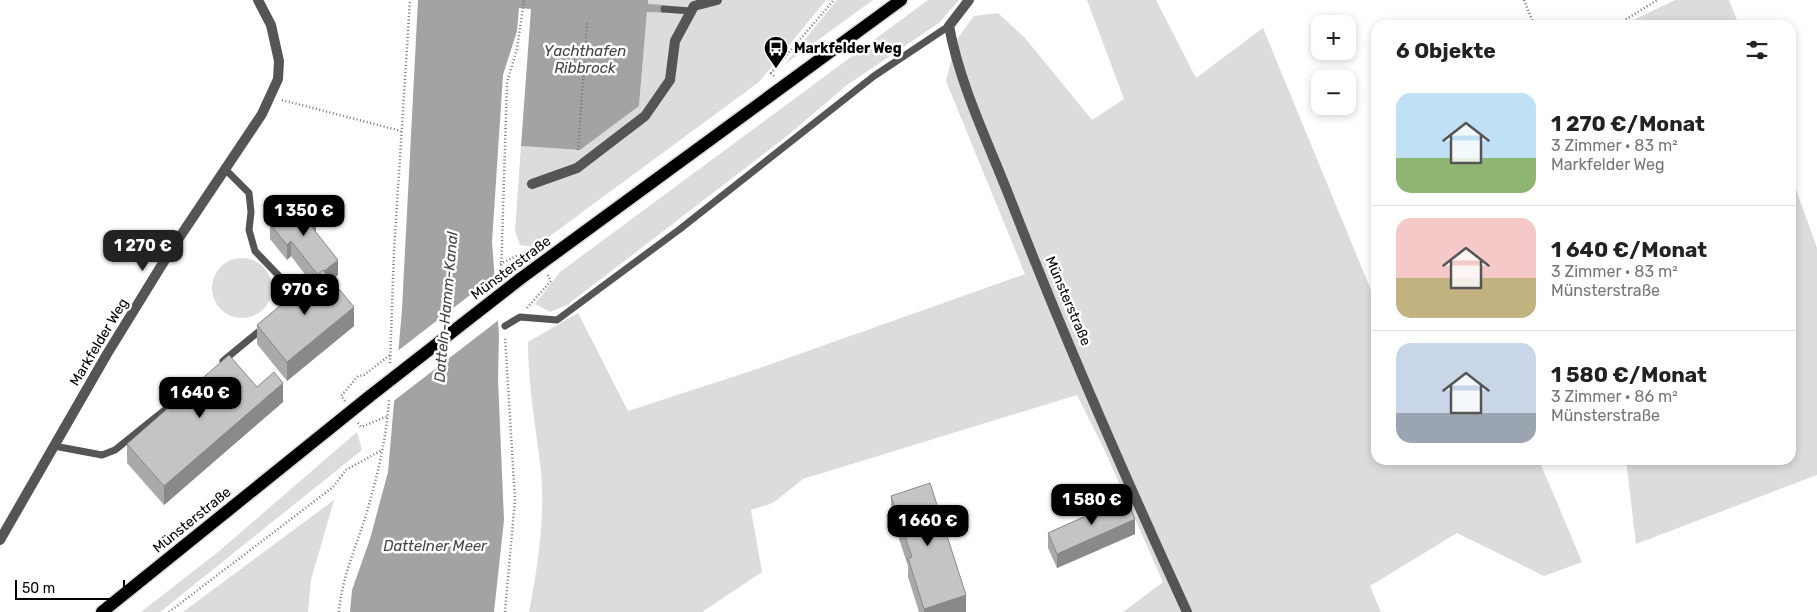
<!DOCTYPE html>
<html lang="de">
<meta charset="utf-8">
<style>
body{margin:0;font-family:Rubik,sans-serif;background:#f6f6f6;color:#222;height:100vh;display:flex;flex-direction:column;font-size:19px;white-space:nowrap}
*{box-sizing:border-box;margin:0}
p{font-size:16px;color:#767676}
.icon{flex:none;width:28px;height:28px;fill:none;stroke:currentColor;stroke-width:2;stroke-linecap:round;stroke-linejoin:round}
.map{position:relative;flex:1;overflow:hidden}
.sheet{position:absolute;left:1371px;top:20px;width:425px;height:445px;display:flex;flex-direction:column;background:#fff;border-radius:15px;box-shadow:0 2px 8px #0003}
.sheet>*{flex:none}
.fabs{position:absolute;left:1311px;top:15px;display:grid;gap:10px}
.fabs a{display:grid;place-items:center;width:45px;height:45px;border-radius:10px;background:#fff;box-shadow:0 2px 8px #0003;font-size:25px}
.scale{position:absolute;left:15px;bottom:12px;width:110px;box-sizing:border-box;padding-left:5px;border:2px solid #000;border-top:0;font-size:14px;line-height:18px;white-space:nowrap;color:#000;-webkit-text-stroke:4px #fff;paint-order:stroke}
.price{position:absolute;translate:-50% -42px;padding:0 11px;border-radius:10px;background:#000;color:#fff;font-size:16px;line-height:32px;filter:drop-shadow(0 1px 2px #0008)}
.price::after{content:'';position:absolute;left:50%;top:30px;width:15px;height:11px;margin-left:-8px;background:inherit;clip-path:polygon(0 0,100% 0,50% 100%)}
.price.selected{background:#222;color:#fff}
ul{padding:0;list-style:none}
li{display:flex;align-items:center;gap:15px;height:125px;padding:0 25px}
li+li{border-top:1px solid #e0e0e0}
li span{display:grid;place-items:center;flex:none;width:140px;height:100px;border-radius:15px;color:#555}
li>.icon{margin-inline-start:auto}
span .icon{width:60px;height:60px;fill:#fffc;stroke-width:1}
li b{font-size:21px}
h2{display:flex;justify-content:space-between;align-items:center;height:60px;padding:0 25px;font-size:21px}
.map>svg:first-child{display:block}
</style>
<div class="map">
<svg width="1817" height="612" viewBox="0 0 1817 612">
<rect width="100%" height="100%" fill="#fff"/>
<g fill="#dcdcdc">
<polygon points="648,0 826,0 759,82 535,247 520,245 515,231 521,146 580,150 639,106 647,12 663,13 648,4"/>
<polygon points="837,0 873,0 785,64"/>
<polygon points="928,0 959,0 939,23 847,85 787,136 567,305 550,312 535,304 560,272"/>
<path d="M1087,0H1156L1196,78L1263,28L1373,295L1376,293V460H1539L1582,562L1544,576L1457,533L1370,586L1381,612H1123L1163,582L1104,449L1077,395L803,479L773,503L751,510L762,572L702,612H529C538,566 545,518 541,471C536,428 528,386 528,342L578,313L628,411L757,369L1025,274L946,81L957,39L974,16L998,13L1025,38L1092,120L1124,99Z"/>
<polygon points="1675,0 1729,0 1739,25 1623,25"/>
<polygon points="1791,175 1817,248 1817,475 1636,544 1626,460 1791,460"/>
<circle cx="242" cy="288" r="30"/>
<polygon points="357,432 362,450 160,612 141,612 218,552"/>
<polygon points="334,500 311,580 308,612 183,612"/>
</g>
<polygon fill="#a3a3a3" points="418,0 648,0 648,4 664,5 664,13 647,12 639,106 580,150 521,146 531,9 519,8 517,31 503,75 492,242 499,335 498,379 504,520 494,612 350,612 352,590 370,539 388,472 402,309"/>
<polygon fill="#fff" points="496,275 500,319 391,403 395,353"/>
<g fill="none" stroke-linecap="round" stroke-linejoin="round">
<defs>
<g id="primary">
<polyline points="520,279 901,0"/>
<polyline points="102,612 370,396"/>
</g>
</defs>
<use href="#primary" stroke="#dbdbdb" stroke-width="15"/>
<g stroke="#777" stroke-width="2.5" stroke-dasharray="1 2.5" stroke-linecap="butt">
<polyline points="1524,0 1534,25"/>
<polyline points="1617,25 1657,0"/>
<polyline points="774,76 771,73 834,0"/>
<polyline points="282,100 401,131"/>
<polyline points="578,150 587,23"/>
<polyline points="500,264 531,249 533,252"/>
<polyline points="501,276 507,82 517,49 524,0"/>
<polyline points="527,308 551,281 547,274"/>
<polyline points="390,363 394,252 410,0"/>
<polyline points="345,401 341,396 358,376 364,375 390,355"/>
<polyline points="358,423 361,427 388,416"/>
<polyline points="169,612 333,487 346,470 382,450"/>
<path d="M339,612C342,575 358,543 368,508C378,473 387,436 389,398"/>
<polyline points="505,612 515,499 505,337"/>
</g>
<g stroke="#555" stroke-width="7">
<polyline points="664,9 691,11"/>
<polyline points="225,169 249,193 251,212 249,230 255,251 279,276 288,292 284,309"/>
<polyline points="505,326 520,317 557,320 680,229 874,76 949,26"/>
<polyline points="223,361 263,328"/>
<polyline points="54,446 102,455 115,450 171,405"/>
</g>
<g stroke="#555" stroke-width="10">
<path d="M969,0L949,26C960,86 989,144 1011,201C1065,340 1125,477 1187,612"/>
<polyline points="532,184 577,168 645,116 670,80 675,41 694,6 717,0"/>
<polyline points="0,540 107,354 171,250 262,114 278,79 279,61 271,25 258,0"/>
</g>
<use href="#primary" stroke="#000" stroke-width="12"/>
<defs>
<polyline id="primary-bridge" points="370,396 520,279"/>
</defs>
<use href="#primary-bridge" stroke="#dbdbdb" stroke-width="15" stroke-linecap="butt"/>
<use href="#primary-bridge" stroke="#000" stroke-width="12"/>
</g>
<g fill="#a9a9a9">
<polygon points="270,224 316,233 338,275 332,280 354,326 287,381 257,344 257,325 310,281 291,256 287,260 270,239"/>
<polygon points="257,387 283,402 164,505 127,463 127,444"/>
<polygon points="891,496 966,612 919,612 908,577 908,566 891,515"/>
<polygon points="1048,533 1135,534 1057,568 1048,548"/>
</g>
<g fill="#898989">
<polygon points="316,222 316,236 311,226"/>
<polygon points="291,241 291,256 287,260 287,245"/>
<polygon points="338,260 338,275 318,291 318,276"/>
<polygon points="354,307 354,326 287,381 287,362"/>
<polygon points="283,383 283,402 164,505 164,486"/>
<polygon points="1135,519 1135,534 1057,568 1057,554"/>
<polygon points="966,595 966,612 924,612 924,609"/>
</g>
<g fill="#c4c4c4" stroke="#898989">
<polygon points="300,201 316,222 311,226 338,260 324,271 323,270 318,275 291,241 287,245 270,224"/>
<polygon points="323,270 354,307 287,362 257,325"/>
<polygon points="229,355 257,387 274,372 283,383 164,486 127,444"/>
<polygon points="930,483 966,595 924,609 908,558 912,557 891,496"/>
<polygon points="1126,498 1135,519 1057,554 1048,533"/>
</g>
<defs>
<symbol id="bus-pin" viewBox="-11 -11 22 30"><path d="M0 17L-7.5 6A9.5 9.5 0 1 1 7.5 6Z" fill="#000" stroke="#fff"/><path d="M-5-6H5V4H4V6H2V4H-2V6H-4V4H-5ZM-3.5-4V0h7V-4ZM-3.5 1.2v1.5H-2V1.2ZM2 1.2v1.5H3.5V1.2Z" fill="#fff"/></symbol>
</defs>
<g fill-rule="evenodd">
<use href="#bus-pin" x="762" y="34" width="28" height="38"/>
</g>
<g text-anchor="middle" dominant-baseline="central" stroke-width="5" stroke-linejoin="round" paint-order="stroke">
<g font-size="14" font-weight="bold" fill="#000" stroke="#fff" text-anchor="start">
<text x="794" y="48">Markfelder Weg</text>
</g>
<g font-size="14" fill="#000" stroke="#fff">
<text transform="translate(511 268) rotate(-37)">Münsterstraße</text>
<text transform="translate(1068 301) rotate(67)">Münsterstraße</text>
<text transform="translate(99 342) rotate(-59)">Markfelder Weg</text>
<text transform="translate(192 520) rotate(-39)">Münsterstraße</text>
</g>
<g font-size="15" font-style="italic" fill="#444" stroke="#fff">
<text x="585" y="51">Yachthafen<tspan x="585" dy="17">Ribbrock</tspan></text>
<text transform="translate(446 307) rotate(-85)">Datteln-Hamm-Kanal</text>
<text x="435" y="546">Dattelner Meer</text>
</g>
</g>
</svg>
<div class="fabs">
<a>+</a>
<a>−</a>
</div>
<div class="scale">50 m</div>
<b class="price" style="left:304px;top:237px">1 350 €</b>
<b class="price selected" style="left:143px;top:272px">1 270 €</b>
<b class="price" style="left:305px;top:316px">970 €</b>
<b class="price" style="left:200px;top:419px">1 640 €</b>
<b class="price" style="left:1092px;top:526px">1 580 €</b>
<b class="price" style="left:928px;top:547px">1 660 €</b>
<section class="sheet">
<h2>6 Objekte<svg class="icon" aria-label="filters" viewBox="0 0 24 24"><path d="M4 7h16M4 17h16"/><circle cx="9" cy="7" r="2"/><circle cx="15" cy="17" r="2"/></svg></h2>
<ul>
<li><span style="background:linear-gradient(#bfe0f5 65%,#8fb573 0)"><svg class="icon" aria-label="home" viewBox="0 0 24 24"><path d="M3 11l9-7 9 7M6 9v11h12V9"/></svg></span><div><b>1 270 €/Monat</b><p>3 Zimmer · 83 m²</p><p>Markfelder Weg</p></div></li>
<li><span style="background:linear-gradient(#f6c9c9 60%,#c2b280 0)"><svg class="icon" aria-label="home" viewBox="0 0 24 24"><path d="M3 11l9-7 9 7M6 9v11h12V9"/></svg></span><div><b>1 640 €/Monat</b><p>3 Zimmer · 83 m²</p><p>Münsterstraße</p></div></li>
<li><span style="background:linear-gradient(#c9d6e8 70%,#9aa5b1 0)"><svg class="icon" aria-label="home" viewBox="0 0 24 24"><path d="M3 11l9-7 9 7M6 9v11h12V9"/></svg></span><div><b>1 580 €/Monat</b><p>3 Zimmer · 86 m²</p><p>Münsterstraße</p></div></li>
</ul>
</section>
</div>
